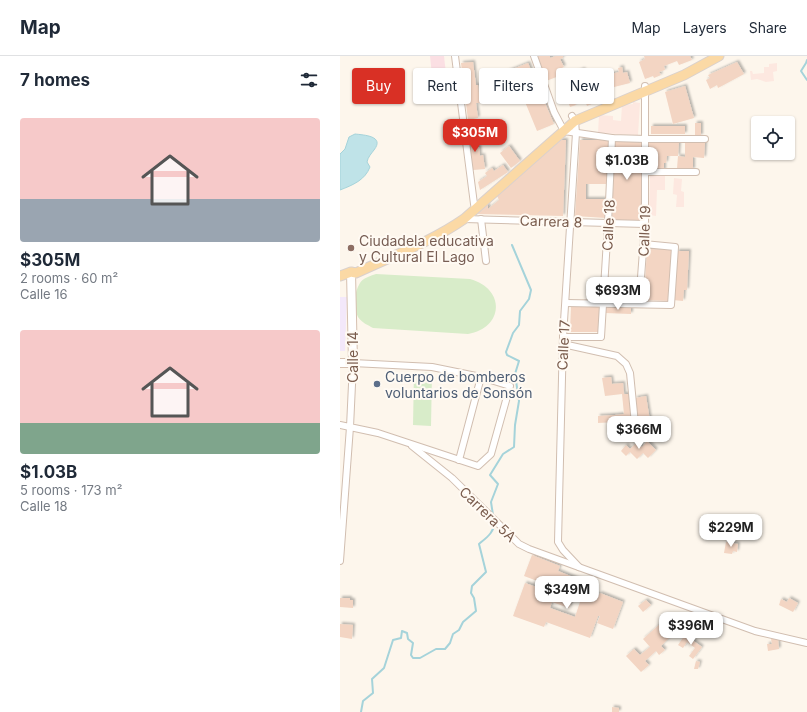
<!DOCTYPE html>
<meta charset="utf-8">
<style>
body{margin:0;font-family:Inter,sans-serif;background:#f6f6f7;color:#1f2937;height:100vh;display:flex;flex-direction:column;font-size:15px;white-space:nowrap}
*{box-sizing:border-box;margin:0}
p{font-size:13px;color:#747a83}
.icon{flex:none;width:22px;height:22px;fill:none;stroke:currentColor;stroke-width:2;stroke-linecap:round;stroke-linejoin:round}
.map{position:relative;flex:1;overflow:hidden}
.side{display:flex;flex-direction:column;background:#fff;width:340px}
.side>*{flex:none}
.hud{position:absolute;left:12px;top:12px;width:380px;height:36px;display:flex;gap:8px}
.tools{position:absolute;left:411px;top:60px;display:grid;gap:8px}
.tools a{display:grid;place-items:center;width:44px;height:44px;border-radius:4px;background:#fff;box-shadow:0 1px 3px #0004;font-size:20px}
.price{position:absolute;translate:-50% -34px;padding:0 9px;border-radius:8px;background:#fff;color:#222;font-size:13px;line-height:26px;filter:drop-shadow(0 1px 2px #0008)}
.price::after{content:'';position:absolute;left:50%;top:24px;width:12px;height:9px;margin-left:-6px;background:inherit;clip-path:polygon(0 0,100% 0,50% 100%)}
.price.on{background:#d93025;color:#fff}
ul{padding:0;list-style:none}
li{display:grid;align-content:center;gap:8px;height:212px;padding:0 20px}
li span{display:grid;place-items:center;height:124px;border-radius:4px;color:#555}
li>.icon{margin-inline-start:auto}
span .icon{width:72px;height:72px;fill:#fffc;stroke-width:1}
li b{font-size:17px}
h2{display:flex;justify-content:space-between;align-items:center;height:48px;padding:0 20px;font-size:17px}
.tag{padding:0 14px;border-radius:4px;background:#fff;box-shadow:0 1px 3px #0004;font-size:14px;line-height:36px}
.tag.on{background:#d93025;color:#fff}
header{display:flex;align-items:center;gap:24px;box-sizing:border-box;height:56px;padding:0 20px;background:#fff;border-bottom:1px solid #e0e1e3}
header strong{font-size:19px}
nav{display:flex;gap:22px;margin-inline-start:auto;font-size:14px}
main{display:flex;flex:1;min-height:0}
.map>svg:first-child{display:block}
</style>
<header>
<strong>Map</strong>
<nav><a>Map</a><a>Layers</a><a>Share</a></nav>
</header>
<main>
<section class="side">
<h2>7 homes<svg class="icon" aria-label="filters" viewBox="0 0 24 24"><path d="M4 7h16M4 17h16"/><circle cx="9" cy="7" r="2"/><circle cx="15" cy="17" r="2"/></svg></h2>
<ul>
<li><span style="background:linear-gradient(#f6c9c9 65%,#9aa5b1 0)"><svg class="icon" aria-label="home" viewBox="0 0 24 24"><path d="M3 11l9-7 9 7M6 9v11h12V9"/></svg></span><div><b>$305M</b><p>2 rooms · 60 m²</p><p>Calle 16</p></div></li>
<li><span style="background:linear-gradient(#f6c9c9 75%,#7fa58c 0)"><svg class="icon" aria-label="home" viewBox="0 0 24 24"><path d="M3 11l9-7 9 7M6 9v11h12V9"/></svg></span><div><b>$1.03B</b><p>5 rooms · 173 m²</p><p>Calle 18</p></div></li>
</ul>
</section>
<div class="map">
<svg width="467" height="656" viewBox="0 0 467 656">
<defs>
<filter id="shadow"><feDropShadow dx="2" dy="-2" stdDeviation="1" flood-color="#0004"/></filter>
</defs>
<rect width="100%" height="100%" fill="#fdf6ec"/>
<g fill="#fde8e0">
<polygon points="437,7 437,15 433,16 434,25 426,26 417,23 411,24 410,15 412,15 413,18 424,17 424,11 429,11 429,8"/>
<polygon points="293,46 300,47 298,79 258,77 259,59 273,60 273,64 281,65 282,49 293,48"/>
<polygon points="310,119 325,119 325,134 317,134 316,160 309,159"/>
<polygon points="334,122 342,123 341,135 344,136 344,151 336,151 337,139 333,138"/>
</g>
<polygon fill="#f3e8fa" points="0,241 7,241 5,295 0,295"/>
<polygon fill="#fbdfe3" points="90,0 104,0 107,27 93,29"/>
<g fill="#d8ecc9">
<path d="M36,218L130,223C166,233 164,272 128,278L33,272C28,269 22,267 18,261C13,252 14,236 20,227C23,222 30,220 36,218Z"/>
<polygon points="74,316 92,317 91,370 73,369"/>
</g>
<path fill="#bfe3e8" stroke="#a5d3da" d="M15,78C24,79 45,80 34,94C31,98 28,101 27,106L30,111C25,124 13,129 0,134V98L5,93L9,81Z"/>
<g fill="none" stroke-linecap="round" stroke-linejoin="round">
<g stroke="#a5d3da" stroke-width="2">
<polyline points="467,4 466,7 461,15 467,24"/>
<polyline points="153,459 151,446 158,428 150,419 163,398 174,391 175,369 179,345 175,318 179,305 167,299 166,296 173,277 179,269 180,255 189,243 191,234 172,189"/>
<path d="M21,656L23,645L33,637L32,623L44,612L53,584L61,582L62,575L67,577L68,583L73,587L71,599L73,602H80L96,593H105L110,587L113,578L119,574L123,566L136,555L134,542L131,537L132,530L146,516L139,488C146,482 155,476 154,466"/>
</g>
</g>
<g fill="#f3d5c3" filter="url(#shadow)">
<polygon points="197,0 210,0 210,2 216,0 223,0 223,2 220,3 224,11 217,14 219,20 206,25"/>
<polygon points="304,0 350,0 352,4 339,9 337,5 324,10 325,14 319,16 321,19 314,22 313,20 305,23 299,6 305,3"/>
<polygon points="133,6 136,29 138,29 140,47 136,47 138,62 128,64 121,7"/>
<polygon points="397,6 404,18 378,32 377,29 370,33 366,24 370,22 368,19"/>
<polygon points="188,7 214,68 197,75 183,41 175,45 172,38 168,40 161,22 165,21 163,17"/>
<polygon points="282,11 283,17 287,16 290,27 270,32 270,34 261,36 256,18 266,16 267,19 279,16 278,12"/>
<polygon points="243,13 253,36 250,37 252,42 257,41 259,45 247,50 234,17"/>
<polygon points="345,30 354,62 333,68 325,36"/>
<polygon points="233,43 236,49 230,51 228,45"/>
<rect x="355" y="67" width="6" height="13"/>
<polygon points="131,70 134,91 139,91 140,100 143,99 145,113 133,114 127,71"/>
<rect x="311" y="70" width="34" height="8"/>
<polygon points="220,84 226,84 223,160 137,158 137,155 146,149 148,149 148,153 159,144 157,140"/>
<polygon points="240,84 269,84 267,128 246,128 246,143 267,143 266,162 235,160"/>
<polygon points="275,85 303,87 300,165 272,164"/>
<polygon points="309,86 339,86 338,100 345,101 345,87 365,87 364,102 353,101 353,114 337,113 338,100 327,100 326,107 324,107 324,115 308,114"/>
<polygon points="169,90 180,105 171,112 160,97"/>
<polygon points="163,109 168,116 140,134 138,126 147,120 145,117 152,112 154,115"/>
<polygon points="307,193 332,194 330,245 304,244"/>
<polygon points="337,195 349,195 347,234 344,234 343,245 333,244"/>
<polygon points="231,250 259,251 259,276 230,276"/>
<polygon points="265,252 291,252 291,258 265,257"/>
<polygon points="271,321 272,328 283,327 284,338 289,338 292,367 276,368 275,359 284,358 282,338 265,340 262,322"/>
<polygon points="306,340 310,365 299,367 295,342"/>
<polygon points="275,359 275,366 258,367 258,360"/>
<polygon points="307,385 316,394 308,402 303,397 297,403 290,396 286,400 281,395 286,389 290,393 297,386 302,391"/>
<polygon points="386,486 398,488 397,496 393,495 392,498 384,497"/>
<polygon points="192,499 220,510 218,515 245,526 240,541 184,520"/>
<polygon points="185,527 205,534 206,532 233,542 229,552 212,546 210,552 235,561 244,534 259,539 260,537 283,546 273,573 257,567 260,560 258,560 250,582 206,566 204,571 173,560"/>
<polygon points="0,542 10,542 10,544 13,544 13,552 0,551"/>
<polygon points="449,542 458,547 453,556 439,549 441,543 447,546"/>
<polygon points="306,544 311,549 303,556 298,550"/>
<polygon points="0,568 13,569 12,583 0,581"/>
<polygon points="320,568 331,580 321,590 325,594 319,599 316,595 305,605 309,609 301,616 286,600 294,593 300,599 310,591 303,583"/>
<polygon points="345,579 362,591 353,603 349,600 355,592 347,586 343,592 338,589"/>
<polygon points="438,582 439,593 428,595 427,588 432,588 431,583"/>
<polygon points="356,605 360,606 358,613 354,613"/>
<polygon points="272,651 279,652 279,656 272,656"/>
</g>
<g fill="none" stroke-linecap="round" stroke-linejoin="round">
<defs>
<g id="minor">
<polyline points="115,0 134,148 135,153"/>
<polyline points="194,0 214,56 224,75 272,82 306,83 365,83"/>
<polyline points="232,60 235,65 236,77 223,281 218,486 223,494 239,511"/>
<polyline points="306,116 356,116"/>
<polyline points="124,163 305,168"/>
<polyline points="141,163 146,205"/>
<polyline points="226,247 331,249 335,191 304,188"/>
<polyline points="299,248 305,168 305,30"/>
<polyline points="223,281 261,281 268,167 272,82"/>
<polyline points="223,288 277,300 286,308 290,317 296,378"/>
<polyline points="0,369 38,377 138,410 151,398 170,330 141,321 92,311 13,307 10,371 0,505"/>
<polyline points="72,390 112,422 179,488 189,493 415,575 467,587"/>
<polyline points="119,404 141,321"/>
</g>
<polyline id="secondary" points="0,307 13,307 11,216"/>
<path id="primary" d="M0,220L11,216L16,217C52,200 91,186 124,163L235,65L344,19L379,0"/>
</defs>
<use href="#minor" stroke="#d1beb0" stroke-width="8"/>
<use href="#secondary" stroke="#d6c0b0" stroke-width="10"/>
<use href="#primary" stroke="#dad1cd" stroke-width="11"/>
<use href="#minor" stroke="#fff" stroke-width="6"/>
<use href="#secondary" stroke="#fff" stroke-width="8"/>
<use href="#primary" stroke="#fbd9a5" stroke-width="9"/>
</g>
<circle fill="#8d6e63" stroke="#fffaf3" stroke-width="1.5" cx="11" cy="192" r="4"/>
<circle fill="#5c6f8a" stroke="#fffaf3" stroke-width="1.5" cx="37" cy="328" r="4"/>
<g text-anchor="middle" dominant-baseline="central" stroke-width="4" stroke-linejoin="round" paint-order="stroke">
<g font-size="14" fill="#7a5c4d" stroke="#fffaf3">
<text transform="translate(211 165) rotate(2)">Carrera 8</text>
<text transform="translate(268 169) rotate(-87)">Calle 18</text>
<text transform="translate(304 175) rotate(-88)">Calle 19</text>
<text transform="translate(223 289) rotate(-87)">Calle 17</text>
<text transform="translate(12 301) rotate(-90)">Calle 14</text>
<text transform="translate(148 458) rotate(44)">Carrera 5A</text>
</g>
<g font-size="14" fill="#785e54" stroke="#fffaf3" text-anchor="start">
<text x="19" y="184">Ciudadela educativa<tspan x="19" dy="16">y Cultural El Lago</tspan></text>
</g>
<g font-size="14" fill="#4e5e75" stroke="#fffaf3" text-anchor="start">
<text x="45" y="320">Cuerpo de bomberos<tspan x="45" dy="16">voluntarios de Sonsón</tspan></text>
</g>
</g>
</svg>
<div class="tools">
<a><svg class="icon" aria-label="locate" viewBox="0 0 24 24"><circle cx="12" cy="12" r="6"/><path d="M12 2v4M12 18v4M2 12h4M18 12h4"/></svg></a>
</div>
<b class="price on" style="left:135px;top:97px">$305M</b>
<b class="price" style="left:287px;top:125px">$1.03B</b>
<b class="price" style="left:278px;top:255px">$693M</b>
<b class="price" style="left:299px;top:394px">$366M</b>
<b class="price" style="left:391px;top:492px">$229M</b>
<b class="price" style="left:227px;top:554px">$349M</b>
<b class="price" style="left:351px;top:590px">$396M</b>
<div class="hud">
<a class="tag on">Buy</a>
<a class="tag">Rent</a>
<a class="tag">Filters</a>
<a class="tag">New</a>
</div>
</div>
</main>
